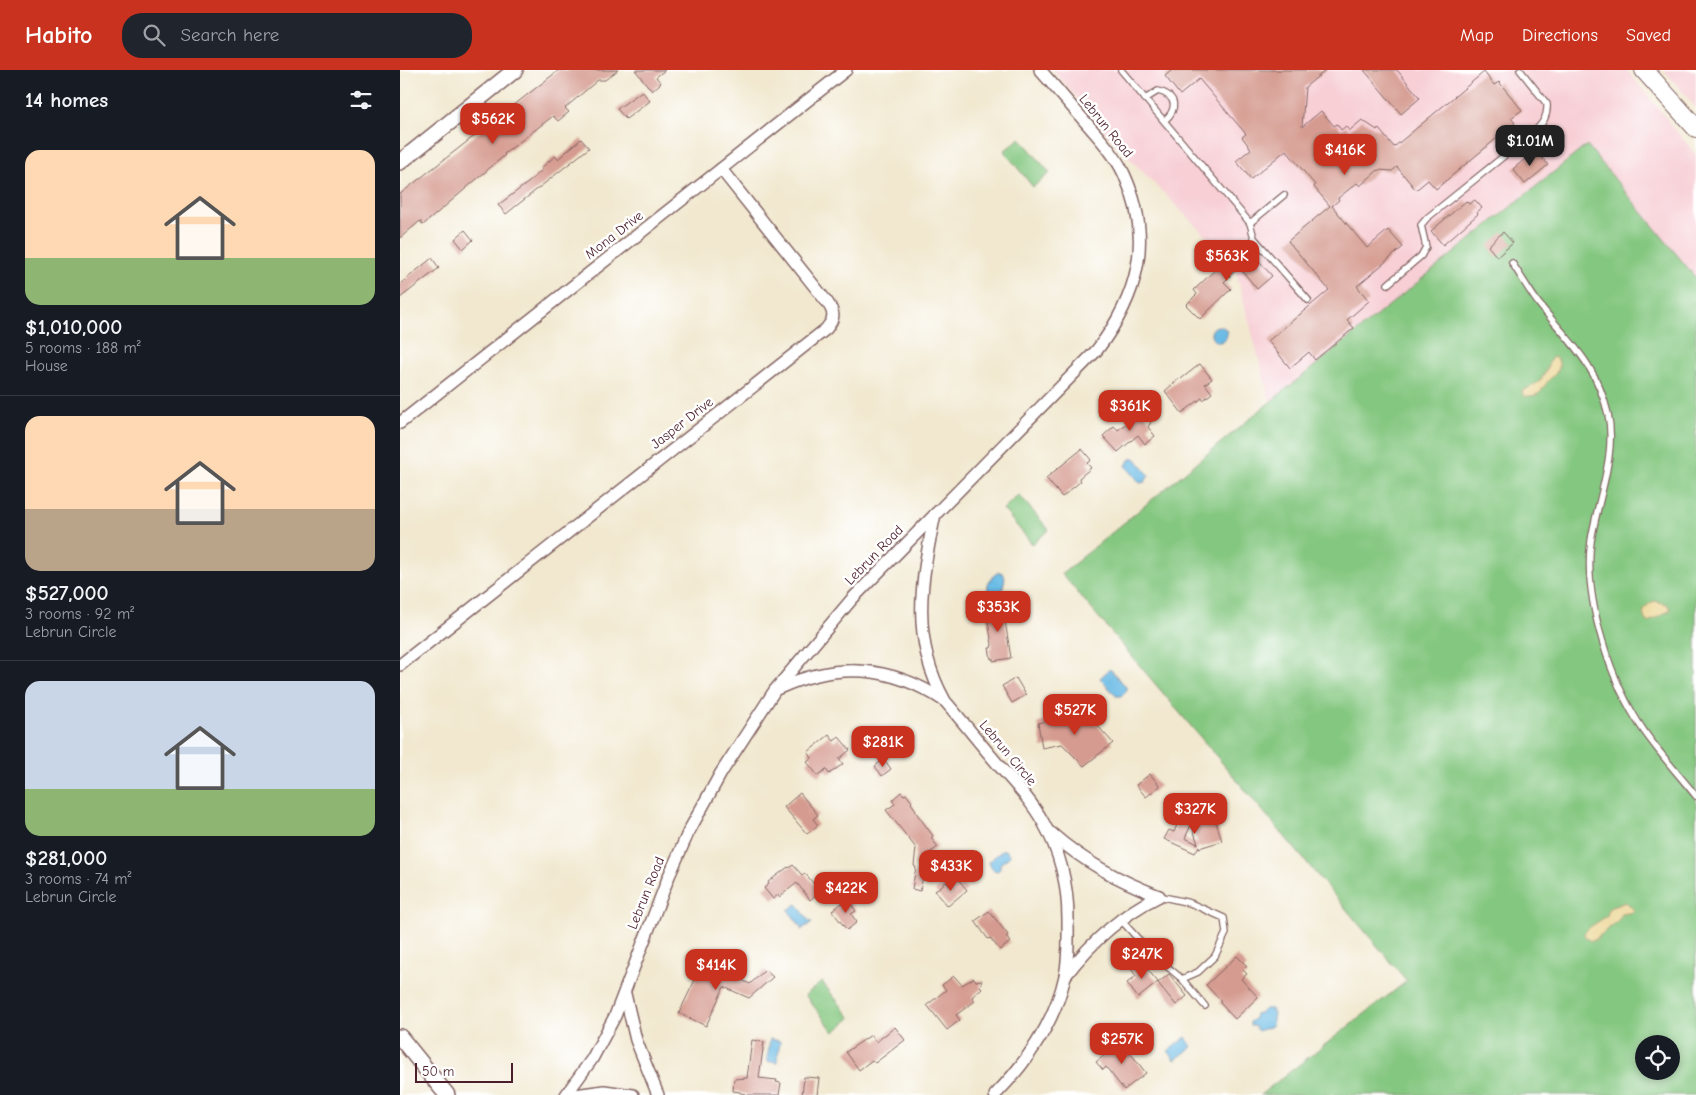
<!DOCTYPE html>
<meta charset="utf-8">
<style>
body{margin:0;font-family:"Comic Neue",sans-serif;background:#20242c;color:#f1f3f6;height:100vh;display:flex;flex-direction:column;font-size:19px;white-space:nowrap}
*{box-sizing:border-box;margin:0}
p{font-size:16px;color:#9ea1a6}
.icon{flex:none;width:28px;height:28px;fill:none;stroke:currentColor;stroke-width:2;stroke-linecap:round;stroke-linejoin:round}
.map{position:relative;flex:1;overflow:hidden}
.drawer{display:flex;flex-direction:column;background:#171b24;width:400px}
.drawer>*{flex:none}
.controls{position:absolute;left:1235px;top:965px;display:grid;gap:10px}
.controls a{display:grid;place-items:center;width:45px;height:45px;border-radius:50%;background:#171b24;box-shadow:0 2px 8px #0003;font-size:25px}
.scale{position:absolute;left:15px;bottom:12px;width:98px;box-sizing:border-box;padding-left:5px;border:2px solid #4a1f2b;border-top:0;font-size:14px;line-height:18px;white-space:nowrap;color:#4a1f2b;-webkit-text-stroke:4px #fff;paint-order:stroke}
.price{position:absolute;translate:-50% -42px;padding:0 11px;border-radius:10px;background:#c8321e;color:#fff;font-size:16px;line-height:32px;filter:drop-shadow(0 1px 2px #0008)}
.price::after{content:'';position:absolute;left:50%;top:30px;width:15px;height:11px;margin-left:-8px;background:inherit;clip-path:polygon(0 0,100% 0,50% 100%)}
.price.on{background:#222;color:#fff}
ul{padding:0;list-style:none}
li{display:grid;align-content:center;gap:10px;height:265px;padding:0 25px}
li+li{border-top:1px solid #363941}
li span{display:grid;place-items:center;height:155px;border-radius:15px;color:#555}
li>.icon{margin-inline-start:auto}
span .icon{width:90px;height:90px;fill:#fffc;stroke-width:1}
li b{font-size:21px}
h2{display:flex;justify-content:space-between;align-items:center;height:60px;padding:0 25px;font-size:21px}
header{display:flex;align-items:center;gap:30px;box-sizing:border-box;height:70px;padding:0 25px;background:#c8321e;color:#fff}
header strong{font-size:24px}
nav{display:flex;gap:28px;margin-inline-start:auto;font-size:18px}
.search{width:350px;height:45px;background:#20242c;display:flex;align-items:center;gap:12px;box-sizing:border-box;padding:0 18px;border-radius:20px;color:#9ea1a6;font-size:19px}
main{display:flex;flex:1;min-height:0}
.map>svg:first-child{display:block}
</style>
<header>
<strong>Habito</strong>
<div class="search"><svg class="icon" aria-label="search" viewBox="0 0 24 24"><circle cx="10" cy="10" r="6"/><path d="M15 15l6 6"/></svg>Search here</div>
<nav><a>Map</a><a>Directions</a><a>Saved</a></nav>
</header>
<main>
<section class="drawer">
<h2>14 homes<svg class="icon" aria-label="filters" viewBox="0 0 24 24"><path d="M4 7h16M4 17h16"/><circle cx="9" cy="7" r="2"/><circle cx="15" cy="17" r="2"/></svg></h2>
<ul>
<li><span style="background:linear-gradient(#ffd9b3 70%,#8fb573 0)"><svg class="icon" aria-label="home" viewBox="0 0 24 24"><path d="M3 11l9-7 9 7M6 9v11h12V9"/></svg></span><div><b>$1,010,000</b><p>5 rooms · 188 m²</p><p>House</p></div></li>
<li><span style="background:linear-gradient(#ffd9b3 60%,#b9a48a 0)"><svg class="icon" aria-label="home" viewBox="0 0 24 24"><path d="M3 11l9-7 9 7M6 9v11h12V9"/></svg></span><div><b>$527,000</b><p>3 rooms · 92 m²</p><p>Lebrun Circle</p></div></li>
<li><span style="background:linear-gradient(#c9d6e8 70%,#8fb573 0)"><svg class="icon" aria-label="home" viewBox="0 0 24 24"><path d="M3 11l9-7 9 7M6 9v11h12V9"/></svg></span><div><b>$281,000</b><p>3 rooms · 74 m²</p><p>Lebrun Circle</p></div></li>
</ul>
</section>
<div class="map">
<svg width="1296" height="1025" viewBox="0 0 1296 1025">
<rect width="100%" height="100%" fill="#fff"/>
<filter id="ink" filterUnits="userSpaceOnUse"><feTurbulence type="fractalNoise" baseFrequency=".02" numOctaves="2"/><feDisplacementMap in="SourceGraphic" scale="10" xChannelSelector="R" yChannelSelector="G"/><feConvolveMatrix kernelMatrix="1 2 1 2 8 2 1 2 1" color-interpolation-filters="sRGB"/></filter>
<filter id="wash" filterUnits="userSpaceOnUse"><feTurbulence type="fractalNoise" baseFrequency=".0096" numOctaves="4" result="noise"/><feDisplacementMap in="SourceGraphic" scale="20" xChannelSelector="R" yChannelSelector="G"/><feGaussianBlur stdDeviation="1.12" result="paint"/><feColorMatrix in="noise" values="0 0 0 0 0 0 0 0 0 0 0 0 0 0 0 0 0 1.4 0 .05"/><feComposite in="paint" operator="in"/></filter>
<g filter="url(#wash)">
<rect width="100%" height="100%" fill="#f1e8cf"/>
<g fill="#f7cfd5">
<polygon points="653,0 1227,0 1296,85 1296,208 1187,76 870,332 834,194 718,77"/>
<polygon points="1264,0 1296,0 1296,38"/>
</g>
<g fill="#84c780" stroke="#677356" fill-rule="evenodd">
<polygon points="620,68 650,103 633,117 604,81"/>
<path d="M1187,75L1296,208V1025H860L1007,911L662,504L870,332ZM1244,974H1271V1001H1244Z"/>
<polygon points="619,425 649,460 632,474 603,439"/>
<polygon points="422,912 451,948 434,962 405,925"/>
</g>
<g fill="#eeda9e" stroke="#9c7c64">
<path d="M1153,287L1157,288C1162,297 1157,303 1150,309C1140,319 1144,327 1124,326L1122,321C1130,317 1139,314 1144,305C1148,299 1147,292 1153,287Z"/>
<path d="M1254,531L1267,534L1271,540L1248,552L1245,550C1241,540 1245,536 1254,531Z"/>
<polygon points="1226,832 1234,840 1234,842 1222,844 1217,852 1193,871 1190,871 1185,867 1184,863 1190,857 1207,846 1209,838"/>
</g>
<g fill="#6abbe5" stroke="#5a6d88">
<circle cx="819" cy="264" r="8"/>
<polygon points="735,388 749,405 745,412 740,413 726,396 729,390"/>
<path d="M599,502L603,503L605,508L602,523L594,527L589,523C585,515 591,506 599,502Z"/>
<polygon points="710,599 726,617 726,622 721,626 716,626 700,608"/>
<polygon points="603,780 606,780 610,786 600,794 600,799 598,801 593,800 588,792"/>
<polygon points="397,834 409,851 412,852 401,860 401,857 388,840"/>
<polygon points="865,939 871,939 874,943 872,956 858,961 854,956 850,956 850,952 854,949 855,944 862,942"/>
<polygon points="786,967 792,977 775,990 768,981"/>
<polygon points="370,969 380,971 377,993 367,991"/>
</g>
<g id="blocks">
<g fill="#d59b90">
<polygon points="159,0 218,0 205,10 198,10 165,38 169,42 158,51 153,46 104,84 105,85 23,155 20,151 0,168 0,124"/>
<polygon points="235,0 265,0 256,7 261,13 252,21"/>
<polygon points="772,0 926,0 905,17 902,57 921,41 934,56 937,54 941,60 946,56 949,61 962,50 977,60 978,58 994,77 1084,2 1094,15 1099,12 1122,40 1111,48 1115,53 1036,119 1028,110 1016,120 997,97 992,101 978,100 960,116 957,113 938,128 939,130 932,136 967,178 988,160 1003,177 957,216 969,231 947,250 954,258 915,290 909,282 890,298 868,271 929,220 888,171 930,136 914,117 915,115 886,80 851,109 836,91 851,79 842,67 846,64 799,9 780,25 765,6"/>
<polygon points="964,0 997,0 1020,28 1001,44"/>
<polygon points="242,21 250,31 226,49 217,39"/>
<polygon points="181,69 189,78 106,144 98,135 129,112 142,100 141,98 155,86 158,89"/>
<polygon points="1136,80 1148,95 1125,114 1113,99"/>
<polygon points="1075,130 1082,138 1077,142 1078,144 1043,175 1031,161 1066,131 1069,134"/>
<polygon points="65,160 73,170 63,179 55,169"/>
<polygon points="1103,162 1113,173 1097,187 1088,176"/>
<polygon points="848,178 872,206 857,219 839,197 824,212 831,219 800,249 786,235 797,224 794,220 819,196 822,200"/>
<polygon points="32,188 39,198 0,228 0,214"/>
<polygon points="800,294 812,309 805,314 812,323 803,330 802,328 782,343 765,321 780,308 781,309"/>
<polygon points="741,341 751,352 748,357 755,366 745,374 738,365 718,382 703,366 714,356 718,360"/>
<polygon points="682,379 691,390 687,393 691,398 679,408 681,411 662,427 646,408"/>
<polygon points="597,534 598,539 603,538 611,588 593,591 593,588 591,589 589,578 591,578 592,574 585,536"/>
<polygon points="616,608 626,625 612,633 602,616"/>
<polygon points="675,639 684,650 689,646 713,673 684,696 662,674 642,678 638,653 665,647"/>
<polygon points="429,665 434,671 439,667 450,680 439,689 443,694 429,704 426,699 418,706 407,692 412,688 408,682"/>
<polygon points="484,689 491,699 482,706 475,696"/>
<polygon points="750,704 760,716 746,727 736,715"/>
<polygon points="501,722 504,725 506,724 512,732 511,733 516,740 515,741 533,766 531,768 538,777 528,784 520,821 512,819 516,797 514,796 516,778 486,740 495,734 492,730"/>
<polygon points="400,723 418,745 413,749 418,755 407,764 384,737"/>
<polygon points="780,748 792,753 785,768 798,774 792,756 804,751 805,752 815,749 822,771 799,778 799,776 795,783 764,769 769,760 774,762"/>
<polygon points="393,795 402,805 405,803 420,822 410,830 397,813 379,827 378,825 373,829 364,818 369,814 368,812 388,797 389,798"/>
<polygon points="558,809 567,820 548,836 535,821 546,812 550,816"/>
<polygon points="447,829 456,841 451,844 457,852 447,860 432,841"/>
<polygon points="589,841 608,865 606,867 610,872 600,880 590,868 588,869 575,851"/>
<polygon points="837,886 847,896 843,900 847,904 841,909 858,927 835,949 820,933 821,931 806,915"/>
<polygon points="304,891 350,914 365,900 373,907 349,928 324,917 306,956 279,943"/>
<polygon points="739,892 746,900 747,899 758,912 738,928 727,913 736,906 731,899"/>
<polygon points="769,904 787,926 776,935 758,913"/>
<polygon points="554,906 562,915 574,908 576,911 582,910 580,916 582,918 572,927 575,931 556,945 560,950 547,960 527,935 546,920 542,915"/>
<polygon points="495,957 505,970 475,993 472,990 459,1000 446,982 471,965 476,972"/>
<polygon points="352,970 364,972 359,1008 377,1010 376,1012 381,1013 379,1025 345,1025 346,1024 340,1023 340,1022 333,1021 334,1009 347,1008"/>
<polygon points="724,970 730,978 728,980 746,1003 724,1020 706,997 703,1000 696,992 706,984 705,983"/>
<polygon points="404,1007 419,1008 417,1025 402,1025"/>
</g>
</g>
</g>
<g filter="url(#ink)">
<use href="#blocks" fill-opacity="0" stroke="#846564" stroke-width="1"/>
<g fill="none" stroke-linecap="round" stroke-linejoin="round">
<defs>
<g id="lane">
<polyline points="721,0 850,153 854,168 908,230"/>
<path d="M745,29L758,21C777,26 778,39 764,51"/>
<polyline points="850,153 884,125"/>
<path d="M1112,193C1121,206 1129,221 1139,234C1170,273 1196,293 1208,344C1217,384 1197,432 1191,471C1183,529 1211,614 1244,661C1260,684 1279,705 1296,726"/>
<path d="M988,214L1021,186L1026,177L1021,155L1027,148L1135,61C1143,53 1148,46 1147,34L1120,0"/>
<polyline points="720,849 751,883 782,909 798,902 815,886 826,863 824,848 790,833 759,826"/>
<polyline points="782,909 805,936"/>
</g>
<g id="street">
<polyline points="0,353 446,0"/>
<path d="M535,444C521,510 510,569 545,631C564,653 582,676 601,698C616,715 632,732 643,752C660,782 668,815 668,849C668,868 669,887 665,906C655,952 627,992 595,1025"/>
<path d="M0,595L426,259C435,248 435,243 427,232L321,99"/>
<path d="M379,618C437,592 490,595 543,630"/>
<path d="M651,763C684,792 718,810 759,826"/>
<path d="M666,905C692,871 721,845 759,826"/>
<polyline points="225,924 236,970 258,1025"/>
<path d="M166,1025L192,989L215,946L269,806L289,761L321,703L375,620L452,529L697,280C738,226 754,169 724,104C716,86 701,70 688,55C672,37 656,18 640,0"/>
<polyline points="175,1025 204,1021 233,1025"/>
</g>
<g id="secondary">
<polyline points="0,92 115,0"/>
<polyline points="0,967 47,1025"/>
</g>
<polyline id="primary" points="1244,0 1296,58"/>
</defs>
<use href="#lane" stroke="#846564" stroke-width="8"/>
<use href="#street" stroke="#846564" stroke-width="14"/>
<use href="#secondary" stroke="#846564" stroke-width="18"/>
<use href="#primary" stroke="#846564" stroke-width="20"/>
<use href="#lane" stroke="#fff" stroke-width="5.5"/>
<use href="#street" stroke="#fff" stroke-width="11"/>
<use href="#secondary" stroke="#fff" stroke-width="15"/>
<use href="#primary" stroke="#fff" stroke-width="18"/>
</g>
</g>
<g text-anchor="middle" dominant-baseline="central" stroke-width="5" stroke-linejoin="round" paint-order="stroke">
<g font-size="14" fill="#4a1f2b" stroke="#fff">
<text transform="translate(706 56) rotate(51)">Lebrun Road</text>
<text transform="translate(214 165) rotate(-38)">Mona Drive</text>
<text transform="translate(282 353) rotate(-38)">Jasper Drive</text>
<text transform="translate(474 485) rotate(-46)">Lebrun Road</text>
<text transform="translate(608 683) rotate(50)">Lebrun Circle</text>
<text transform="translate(246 823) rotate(-68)">Lebrun Road</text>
</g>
</g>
</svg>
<div class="controls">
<a><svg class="icon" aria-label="locate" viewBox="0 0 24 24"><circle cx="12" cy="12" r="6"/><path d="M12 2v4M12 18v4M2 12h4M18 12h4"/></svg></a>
</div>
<div class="scale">50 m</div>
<b class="price" style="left:93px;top:75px">$562K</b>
<b class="price on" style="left:1130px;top:97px">$1.01M</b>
<b class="price" style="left:945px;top:106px">$416K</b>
<b class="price" style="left:827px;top:212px">$563K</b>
<b class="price" style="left:730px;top:362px">$361K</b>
<b class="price" style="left:598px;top:563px">$353K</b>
<b class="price" style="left:675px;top:666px">$527K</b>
<b class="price" style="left:483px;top:698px">$281K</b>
<b class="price" style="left:795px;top:765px">$327K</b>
<b class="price" style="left:551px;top:822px">$433K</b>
<b class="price" style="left:446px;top:844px">$422K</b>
<b class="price" style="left:742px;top:910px">$247K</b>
<b class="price" style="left:316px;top:921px">$414K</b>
<b class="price" style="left:722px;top:995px">$257K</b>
</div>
</main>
